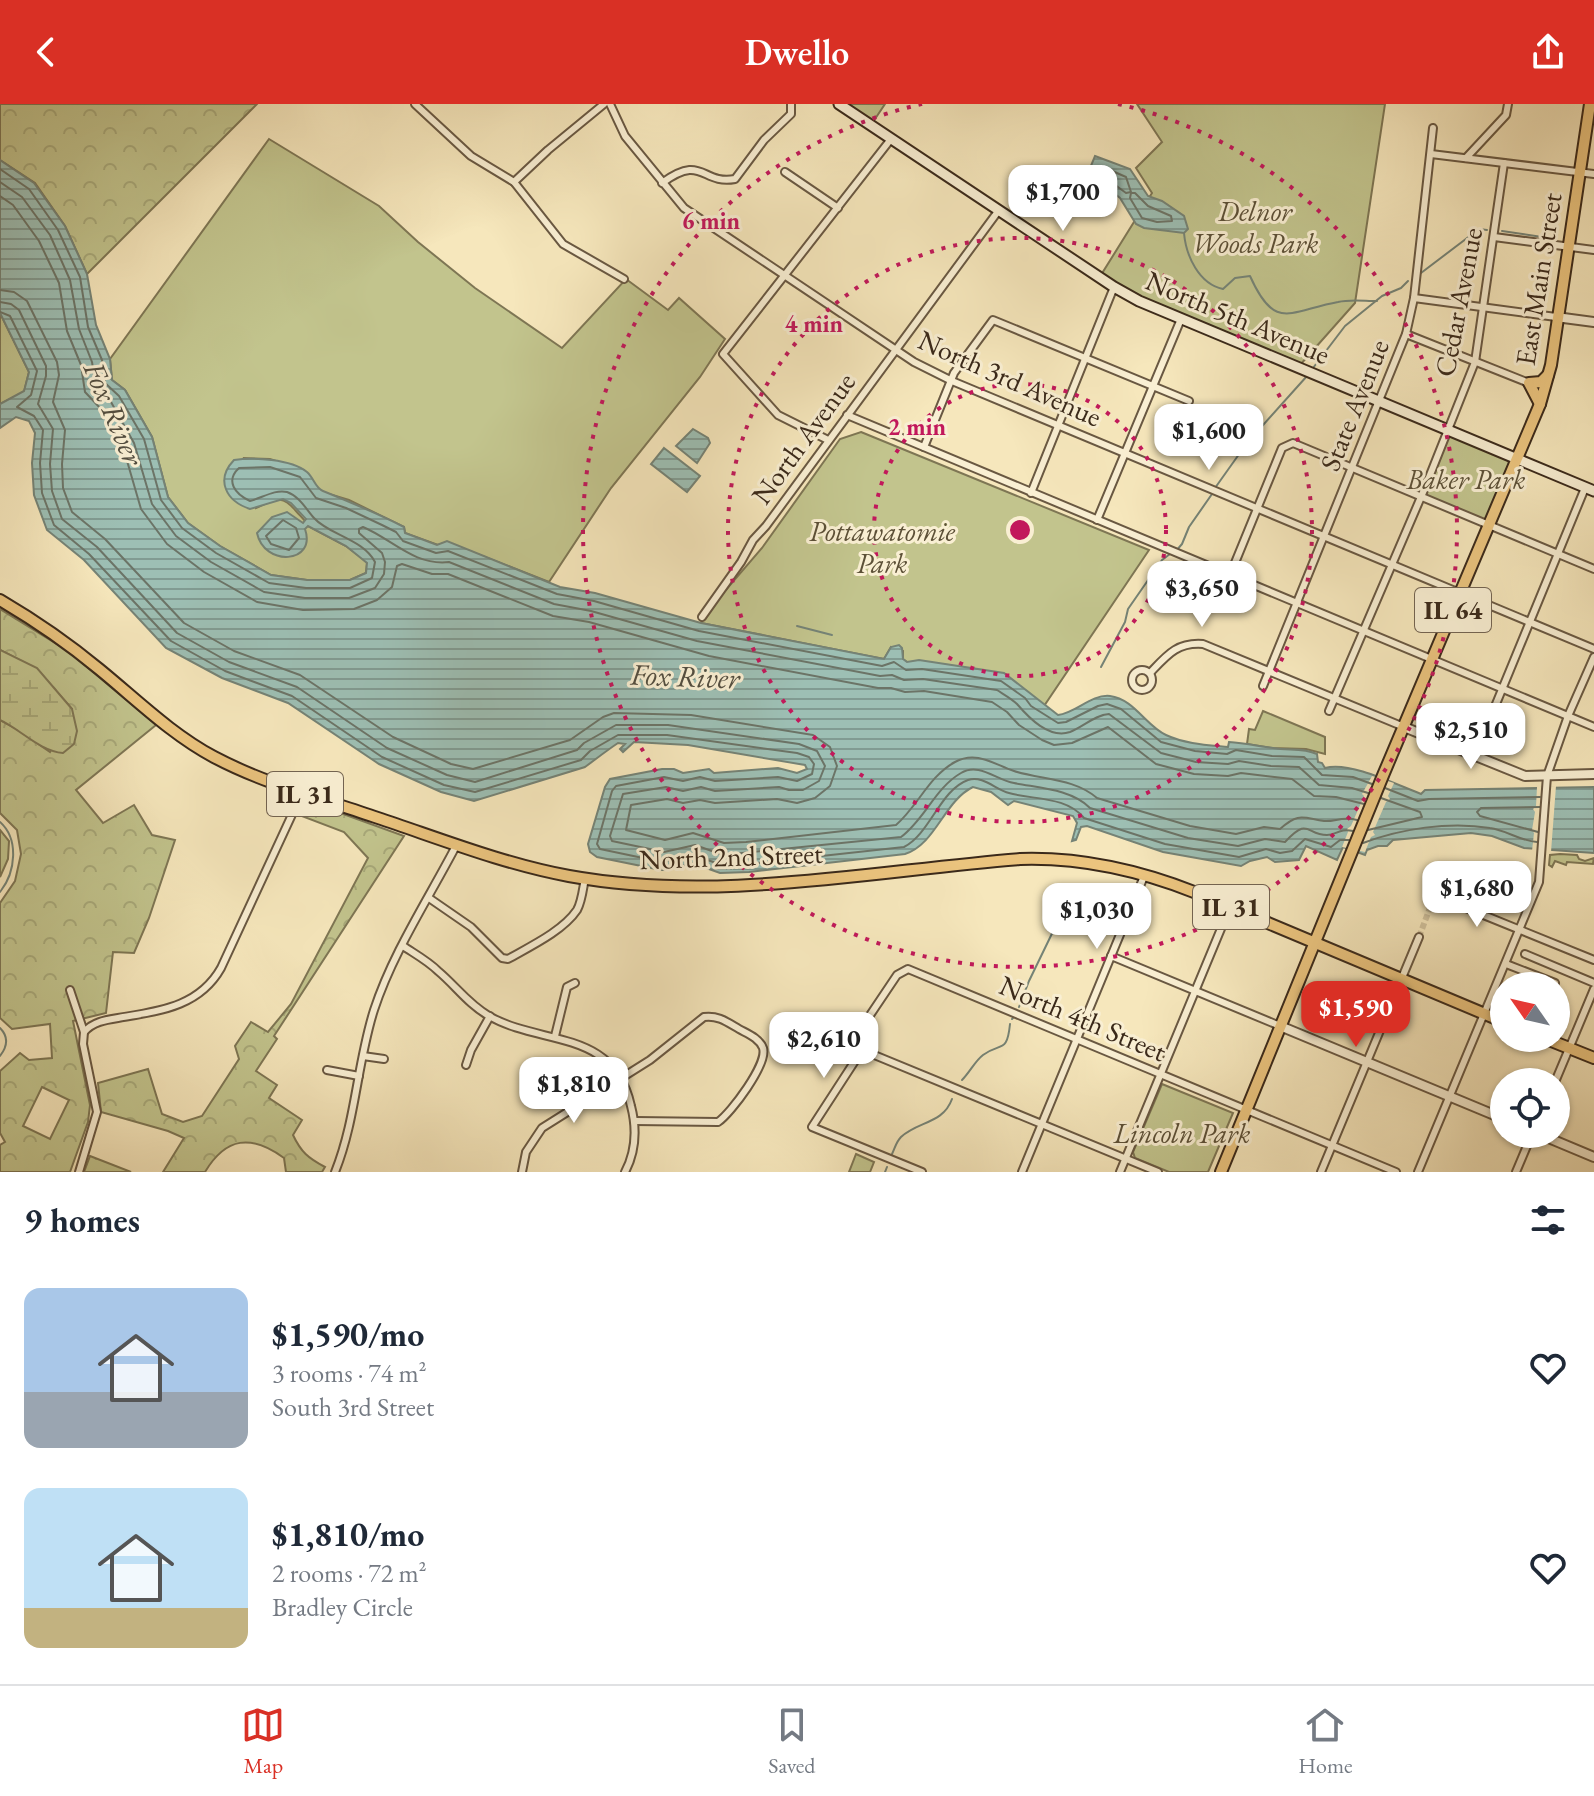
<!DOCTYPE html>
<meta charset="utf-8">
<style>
body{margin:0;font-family:"EB Garamond",serif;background:#f2f2f3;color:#1f2937;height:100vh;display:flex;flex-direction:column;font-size:30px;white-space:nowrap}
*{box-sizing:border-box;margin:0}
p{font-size:26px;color:#747a83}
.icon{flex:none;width:44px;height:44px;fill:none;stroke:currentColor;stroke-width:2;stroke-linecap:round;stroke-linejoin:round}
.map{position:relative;height:1068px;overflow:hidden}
.drawer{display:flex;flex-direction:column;background:#fff;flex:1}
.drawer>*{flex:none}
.needle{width:52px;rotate:304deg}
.tools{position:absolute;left:1490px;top:868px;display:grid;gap:16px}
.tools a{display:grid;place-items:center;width:80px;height:80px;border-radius:50%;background:#fff;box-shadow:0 2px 6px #0004;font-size:40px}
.price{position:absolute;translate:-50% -68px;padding:0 18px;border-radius:16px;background:#fff;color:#222;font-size:26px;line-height:52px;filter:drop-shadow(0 2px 4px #0008)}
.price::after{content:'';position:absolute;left:50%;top:48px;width:24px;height:18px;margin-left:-12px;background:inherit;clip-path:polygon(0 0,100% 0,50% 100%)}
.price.on{background:#d93025;color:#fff}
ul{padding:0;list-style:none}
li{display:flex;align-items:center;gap:24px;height:200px;padding:0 24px}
li span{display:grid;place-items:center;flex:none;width:224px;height:160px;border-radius:16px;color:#555}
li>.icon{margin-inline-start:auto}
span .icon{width:96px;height:96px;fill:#fffc;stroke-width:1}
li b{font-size:34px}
h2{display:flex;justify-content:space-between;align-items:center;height:96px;padding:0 24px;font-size:34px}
header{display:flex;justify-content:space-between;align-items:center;height:104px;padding:0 24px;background:#d93025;color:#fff;font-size:36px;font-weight:600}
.tabs{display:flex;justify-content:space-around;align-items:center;height:112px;border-top:2px solid #e0e1e3;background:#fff;font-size:22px;color:#747a83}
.tabs a{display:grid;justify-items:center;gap:4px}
.tabs .on{color:#d93025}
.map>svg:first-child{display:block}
</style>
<header><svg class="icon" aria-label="back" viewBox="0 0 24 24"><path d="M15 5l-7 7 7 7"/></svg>Dwello<svg class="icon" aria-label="share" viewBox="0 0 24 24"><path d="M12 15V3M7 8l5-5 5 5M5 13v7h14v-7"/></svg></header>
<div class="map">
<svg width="1594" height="1068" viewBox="0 0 1594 1068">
<defs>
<pattern id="forest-crowns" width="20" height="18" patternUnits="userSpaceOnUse" patternTransform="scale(2)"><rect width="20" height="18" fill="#c2c48d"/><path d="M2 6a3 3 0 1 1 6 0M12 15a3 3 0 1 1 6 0" fill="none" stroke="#a7a879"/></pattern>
<pattern id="wetland-marsh" width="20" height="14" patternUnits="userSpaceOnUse" patternTransform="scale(2)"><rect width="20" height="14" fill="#c2c48d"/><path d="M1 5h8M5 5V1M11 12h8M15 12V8" fill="none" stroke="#a7a879"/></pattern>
<pattern id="water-rules" width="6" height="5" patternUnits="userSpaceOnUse" patternTransform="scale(2)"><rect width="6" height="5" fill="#9dbfb4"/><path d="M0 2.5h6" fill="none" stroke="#819b92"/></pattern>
</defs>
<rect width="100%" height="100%" fill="#f6e7bc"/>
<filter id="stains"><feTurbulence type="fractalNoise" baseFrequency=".0025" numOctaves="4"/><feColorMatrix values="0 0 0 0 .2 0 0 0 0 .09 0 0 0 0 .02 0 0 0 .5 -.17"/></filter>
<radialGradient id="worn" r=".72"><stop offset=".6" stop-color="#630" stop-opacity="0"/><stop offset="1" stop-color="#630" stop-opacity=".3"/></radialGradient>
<g fill="#c2c48d" stroke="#7e7654" stroke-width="2">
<polygon points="845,0 885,0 873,18"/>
<polygon points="1137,0 1385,0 1355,199 1300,261 1141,195 1101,171 1152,89 1136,64 1162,38"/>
<path d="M269,35L379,102L418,138L475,184L562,244L626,175L668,206L679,194L725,235L700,273L611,384L549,478L447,438L438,441L405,429L404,423L349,396L319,387L304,366L270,355L244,354L256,404C275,396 281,389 296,407C301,413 305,415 308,422L346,442L367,458L366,469L350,476H307L271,471L220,442L188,419L168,393L152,333L125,286L112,276L110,255Z"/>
<polygon points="0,209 29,268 24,288 0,300"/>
<polygon points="861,328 1149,446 1044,602 1035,595 916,558 907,558 903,555 903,547 891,543 884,555 701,519 706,509 762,444 840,335"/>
<polygon points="1447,330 1511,355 1486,420 1421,393"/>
<polygon points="1263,607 1325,633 1325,650 1306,645 1272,644 1247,640 1249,625 1255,626"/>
<polygon points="1560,750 1577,751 1579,755 1585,757 1594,754 1593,760 1567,758 1566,761 1555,757 1552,763 1549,761 1550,751"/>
<polygon points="1162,980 1233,1009 1208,1068 1169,1068 1135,1054 1133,1048"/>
<polygon points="856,1050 874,1058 870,1068 849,1068"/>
</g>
<g fill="url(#forest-crowns)" stroke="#7e7654" stroke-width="2" fill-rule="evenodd">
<polygon points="0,0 257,0 87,170 65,122 35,79 0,56"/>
<path d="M0,505L68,547L156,621L76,686L103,719L134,701L152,731L175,736L149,814L134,849L113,848L106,909L73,917L90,1001L88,1018L70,1068H0V1041L5,1038L0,1029V967L20,949L29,956L52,954L50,920L12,925L0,914V799L15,777L21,750L17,726L0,709V616L15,624L50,648L72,605L37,565L0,546ZM42,983L69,996L50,1035L23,1022Z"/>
<path d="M310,698L404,732L274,932L277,935L256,967L277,981L269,994L302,1016L293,1031C301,1048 308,1054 325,1063L322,1068H286L284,1054C251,1030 226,1033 205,1068H163L184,1034L168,1027L101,1008L98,979L148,965L162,1010L183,1018L202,1012L239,955L235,942L251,918L268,928L291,900L368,754L344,728L299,711L303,702Z"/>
<polygon points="0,726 9,737 8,755 0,773"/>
<polygon points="90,1052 131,1068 84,1068"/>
</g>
<path fill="url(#wetland-marsh)" stroke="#7e7654" stroke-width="2" d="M0,546L37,564L72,605L77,627L74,640L63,649C40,647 21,626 0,616Z"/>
<g fill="url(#water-rules)" stroke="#758376" stroke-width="2">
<polygon points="1095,52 1130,65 1148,92 1162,97 1184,112 1188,125 1184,129 1144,124 1136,120 1120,94 1088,69"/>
<path d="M0,56L34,79L65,122L87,170L96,221L110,255L112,276L125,286L152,333L168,393L188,419L220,442L271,471L307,476H350L366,469L367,459L346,442L308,422L305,425C317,460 264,463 257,429L272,413L287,408L303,419L306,415L291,399L283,395L250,405C226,397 215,376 234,356C253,353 291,355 307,368C314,374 315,384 323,387C350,398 377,409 404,423L405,429L437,441L447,437L560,483L595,489L701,519L884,555L891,543L899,541L902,544L903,555L907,558L919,556L1004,569L1058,611C1076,609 1091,590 1110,592C1134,595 1146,622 1166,631C1185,640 1208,641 1228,643L1229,638C1244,639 1258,642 1273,644C1289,647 1302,643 1317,650L1318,658L1322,659L1325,664C1350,657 1395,680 1421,690L1425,686L1594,683V749L1524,744L1492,732L1471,729L1393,736L1387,742H1378L1367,746L1365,751L1343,743L1337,756L1306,742L1299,756L1275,758L1267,753L1250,757L1241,762L1163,748L1087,722L1081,723L1076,736L1072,737L1077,719L1073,712L1014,697L1008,701L991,688L973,683C944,697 936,740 905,750L749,768L720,769L692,759L668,766H661L597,753L590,748L588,740L605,683L610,675L662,665H674L683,669L709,665L714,669L778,664L797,669L807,665L805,661L688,641L634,638L623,648L620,645L625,640L618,639C606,647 596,655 585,663L474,697L441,688L379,660L288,599L222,574L166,544L84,456L47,426L34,391L32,359L35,329L29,317L16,313L0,324V300L24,287L29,268L0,209Z"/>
<polygon points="693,325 708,334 710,339 697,359 676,342"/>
<polygon points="664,344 700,372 687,388 651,360"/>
</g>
<g fill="#f6e7bc">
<polygon points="1372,672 1394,679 1388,692 1390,695 1386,698 1373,728 1375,731 1371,733 1365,748 1342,743 1348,728 1347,725 1351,722 1364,692 1362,690"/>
<polygon points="1556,682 1551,748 1532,747 1534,729 1532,726 1535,708 1533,705 1536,702 1537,683"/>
</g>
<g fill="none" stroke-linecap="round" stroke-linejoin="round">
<g stroke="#6c7467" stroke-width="2">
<polygon points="1101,62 1126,73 1131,88 1126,89 1099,69 1098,65"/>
<path d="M0,65L29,85L58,126L80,173L88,223L102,256L105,279L119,292L144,335L161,396L182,424L216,449L269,479L306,484H350L372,474L375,458C363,435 329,431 314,414C306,405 299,392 287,388C275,385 262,394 250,397C235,390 225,377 239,364L270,363L300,373L316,394L346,404L382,421L396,428L403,437L436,449L448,447L557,490L594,497L699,527L882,562L894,558L906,566L922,565L1001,577L1025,594L1031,602L1058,619L1066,618L1098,602L1107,600L1121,605L1161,638L1195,647L1227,650L1236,646L1272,652L1304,653L1322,671L1353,673L1372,680"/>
<path d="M0,78L22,93L50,131L70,176L79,225L92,258L96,283L111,298L134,339L152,400L176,432L211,458L264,488L305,494H349L375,484L384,470L385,458L382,449L359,429V425L363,423C392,435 414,462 449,458L554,500L591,507L697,537L880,572L892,571L904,576L923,575L997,586C1003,590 1012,595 1017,600C1029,614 1049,635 1070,628C1083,623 1095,611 1109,610L1161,649L1196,658L1228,660L1239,657L1271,662L1299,663L1319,681L1352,684L1368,689"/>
<polygon points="1131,89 1135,89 1148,102 1171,112 1172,117 1157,118 1142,114 1130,94"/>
<polyline points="0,92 13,101 39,137 59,179 67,227 81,261 85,288 102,306 123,343 141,405 167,440 204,468 257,498 303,506 354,505 377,496 392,483 397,462 402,460 432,470 448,470 553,512 589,518 709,552 878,584 891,584 905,588 924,587 992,598 1007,608 1019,621 1042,636 1054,641 1072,639 1108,623 1156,660 1194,670 1228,672 1241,669 1292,675 1314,692 1336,693 1364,700"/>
<path d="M0,186L14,188L27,197L57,258L59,271L53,298L65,326L62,360L63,384L72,408L105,435L184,519L234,547L300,571L393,633L451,660L473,665L570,636L603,613L614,609L691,611L813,631L830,643L837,662L830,682L815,694L797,699L777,695L715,699L700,696L683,699L667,695L631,701L626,726L665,736L693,729L724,739L746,738L896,721C918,702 929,672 955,658C977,646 995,661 1014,667C1042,676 1074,674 1097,694L1190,722L1236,730L1264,723L1280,725C1299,708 1303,714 1324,717C1335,718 1342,712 1357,716"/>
<path d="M0,198L11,200L19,206L46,262V272L38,300L53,325L50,360L52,387L62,415L97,443L177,529L229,558L297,583L387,644L447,671L475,678L577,646L584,639L616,621H668L799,640L817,647L825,662L819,677L803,686H789L779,683L715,687L701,683L683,687L666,683L623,690L610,732L612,737L664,748L695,741L723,751L901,733C925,715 935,684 961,669C979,658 996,676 1014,679C1038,684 1071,685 1090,704L1188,734L1238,742L1265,735L1285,738C1309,712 1306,731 1327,731C1337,731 1339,724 1353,727"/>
<path d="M0,208L10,212L37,267L31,291L17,303L34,312L43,326L40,359L42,389L54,421L89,450L171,537L225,567L292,592L382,653L444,681L475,688L581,656L590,647L618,631H667L797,649L809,653L814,660L812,670L797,677L778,673L715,677L700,673L683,677L664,673L616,682L612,687L597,740L600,745L662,758L693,751L722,761L749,760L904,743C930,730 940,686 968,676C983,671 996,686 1009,689C1033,696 1066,692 1084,714L1165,740L1239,753L1266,745L1280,749L1292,747L1305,735L1331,743L1340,736H1349"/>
<polygon points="283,416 296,424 299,434 289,446 271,440 266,432"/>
<polyline points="1385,684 1418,697 1429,695 1540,693"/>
<polyline points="1368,726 1422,713 1420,708 1381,694"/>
<polyline points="1538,728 1480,712 1477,708 1481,704 1540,703"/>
<path d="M1363,739C1400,725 1449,717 1490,724C1506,726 1520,737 1537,738"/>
</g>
<g stroke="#758376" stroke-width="2">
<polyline points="1502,127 1542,133"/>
<path d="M1184,129C1186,152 1199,180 1223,185L1235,174L1250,172C1275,228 1289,207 1338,198C1350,195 1364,197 1377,197"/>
<polyline points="1421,169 1479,125 1487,126"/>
<polyline points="1313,264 1345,222 1382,192 1401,184 1408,177"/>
<polyline points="1215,384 1247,339 1307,272"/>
<polyline points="1176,447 1182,440 1189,423 1212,390"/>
<polyline points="797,522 832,531"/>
<polyline points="1101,563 1125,518 1128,505 1162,456 1170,450"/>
<path d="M0,718C19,735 16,768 0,788"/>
<polyline points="1019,903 1029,877 1060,813"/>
<polyline points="1012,915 1013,914"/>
<path d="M0,924C9,933 7,943 0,952"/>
<path d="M962,976C970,968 975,957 983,951C1001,938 1007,950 1010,920"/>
<path d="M892,1050C895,1044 896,1038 901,1033C918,1017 943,1020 952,995"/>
<polyline points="885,1068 887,1063"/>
</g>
<polyline stroke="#d0c19c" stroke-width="6" stroke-dasharray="6 3" stroke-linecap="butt" points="1419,833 1431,801"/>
<defs>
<g id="minor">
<polyline points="415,0 471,52 514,78 563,140 624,175"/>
<polyline points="610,0 625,32 684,104 914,258 952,277 1594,545"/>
<polyline points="1431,50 1594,70"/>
<polyline points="1466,54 1506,11 1508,0"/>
<polyline points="785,68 838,104"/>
<polyline points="514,78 548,46 604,0"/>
<path d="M662,79C703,49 701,81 735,75L764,36L791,10V0"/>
<polyline points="1494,133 1594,146"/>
<polyline points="1414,194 1556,213"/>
<polyline points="1406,230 1529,279"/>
<polyline points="847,311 1594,623"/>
<polyline points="828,336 778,311 723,250 891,35"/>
<polyline points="924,343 954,269 993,216 1189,297"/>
<polyline points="1031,389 1114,183"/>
<polyline points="1097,416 1181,215"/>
<polyline points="1230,471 1282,344 1293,339 1594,465"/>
<polyline points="702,513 741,458 753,436 766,422 999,106"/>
<circle cx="1142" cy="576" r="10"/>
<path d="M1150,569C1167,551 1177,538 1203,540L1404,623"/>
<polyline points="1263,582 1406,230 1414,194 1433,24"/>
<polyline points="1329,607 1424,386 1475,258 1504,59"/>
<polyline points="1475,651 1585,384"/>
<path d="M429,794L471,823L502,854L508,855C529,843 563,827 577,806C582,797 583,784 585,774"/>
<polyline points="1431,801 1439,794 1444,795 1594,856"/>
<path d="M403,842C415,850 428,857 438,867C456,882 468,900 489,912C541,942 614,924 631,1002C637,1025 636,1047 625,1068"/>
<polyline points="1525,850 1594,879"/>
<polyline points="1111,852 1280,922"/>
<polyline points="1506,860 1555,879"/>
<polyline points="70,886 84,928 83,940 97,1008 79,1068"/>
<path d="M84,928C93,918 105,916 118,914C159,907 199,903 221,864L302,689"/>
<polyline points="555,932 567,883 575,879"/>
<polyline points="862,946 812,1023 922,1068"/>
<polyline points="363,952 384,955"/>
<polyline points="466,961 471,946 490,912"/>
<polyline points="327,966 359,972"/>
<polyline points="1555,978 1594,885"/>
<path d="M335,1068C356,1016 357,959 374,906C393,848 429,794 457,740"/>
<path d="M522,1068L526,1048L542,1024L650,956L704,913C718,911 727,918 739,925C748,930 759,934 763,944C768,960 731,1009 718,1018L635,1017"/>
<polyline points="1022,1068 1145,770"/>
<polyline points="1120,1068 1230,803"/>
<polyline points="1158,1068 850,941 897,871 908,865 1396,1068"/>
<polyline points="1321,1068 1419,833"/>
<polyline points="1418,1068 1539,778 1547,672 1568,612 1594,553"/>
<polyline points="1516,1068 1532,1030"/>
</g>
<g id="tertiary">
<polyline points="1556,213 1594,218"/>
<polyline points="1404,623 1525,672 1594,670"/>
<polyline points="1280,922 1504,1015"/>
<polyline points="1539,1030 1594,1053"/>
</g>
<polyline id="secondary" points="839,0 1114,183 1139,197 1594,387"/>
<g id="primary">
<polyline points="1540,300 1529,279 1541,278 1548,271"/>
<path d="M0,496C34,516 69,540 99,565C137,596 171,630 214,653C265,680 323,695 378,714C441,735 504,760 569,772C718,799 871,767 1020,755C1081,753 1138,766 1194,788L1504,918"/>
<polyline points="1544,934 1594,954"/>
<polyline points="1221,1068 1384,669 1540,300 1551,261 1590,0"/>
</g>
</defs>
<use href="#minor" stroke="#695842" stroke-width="10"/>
<use href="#tertiary" stroke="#695842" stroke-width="12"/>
<use href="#secondary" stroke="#3a291a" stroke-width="13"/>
<use href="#primary" stroke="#3a291a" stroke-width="14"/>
<use href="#minor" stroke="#f9efd3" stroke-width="6"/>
<use href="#tertiary" stroke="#f9efd3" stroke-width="8"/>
<use href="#secondary" stroke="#f9efd3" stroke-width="9"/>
<use href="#primary" stroke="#ebc47e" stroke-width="10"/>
</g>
<g fill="none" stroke="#c2185b" stroke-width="4" stroke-dasharray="4 8">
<circle cx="1020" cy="426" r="146"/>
<circle cx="1020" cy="426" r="292"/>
<path d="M1118 0A437 437 0 1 1 922 0"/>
</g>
<g text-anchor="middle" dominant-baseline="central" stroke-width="6" stroke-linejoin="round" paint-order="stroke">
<g fill="#f9efd3" stroke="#736452" stroke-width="2">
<rect x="1415" y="484" width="76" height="44" rx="6"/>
<rect x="267" y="668" width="76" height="44" rx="6"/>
<rect x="1193" y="781" width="76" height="44" rx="6"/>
</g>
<g font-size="26" font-weight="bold" fill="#3a291a">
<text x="1453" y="506">IL 64</text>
<text x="305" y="690">IL 31</text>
<text x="1231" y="803">IL 31</text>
</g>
<g font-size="28" font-style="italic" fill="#5c5037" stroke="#f9efd3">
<text x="1255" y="107">Delnor<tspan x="1255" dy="32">Woods Park</tspan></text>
<text x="1466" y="375">Baker Park</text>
<text x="882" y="427">Pottawatomie<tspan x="882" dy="32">Park</tspan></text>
<text x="1182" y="1029">Lincoln Park</text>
</g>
<g font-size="28" fill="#3a291a" stroke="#f9efd3">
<text transform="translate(1538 175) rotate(-81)">East Main Street</text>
<text transform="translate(1458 198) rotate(-79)">Cedar Avenue</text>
<text transform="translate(1238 213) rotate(23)">North 5th Avenue</text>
<text transform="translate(1010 274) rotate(24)">North 3rd Avenue</text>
<text transform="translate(1354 301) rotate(-68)">State Avenue</text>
<text transform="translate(803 334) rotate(-54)">North Avenue</text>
<text transform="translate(731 752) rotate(-2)">North 2nd Street</text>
<text transform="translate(1083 914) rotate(23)">North 4th Street</text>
</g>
<g font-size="30" font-style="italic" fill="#534e40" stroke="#f9efd3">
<text transform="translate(114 309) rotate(67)">Fox River</text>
<text transform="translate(685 572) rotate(2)">Fox River</text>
</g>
</g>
<circle cx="1020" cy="426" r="12" fill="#c2185b" stroke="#f9efd3" stroke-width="4"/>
<g font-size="24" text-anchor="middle" font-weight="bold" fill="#c2185b" stroke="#f9efd3" stroke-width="6" stroke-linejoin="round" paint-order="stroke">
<text x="711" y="125">6 min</text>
<text x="814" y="228">4 min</text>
<text x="917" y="331">2 min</text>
</g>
<rect width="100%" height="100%" filter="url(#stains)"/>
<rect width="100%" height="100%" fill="url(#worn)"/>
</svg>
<div class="tools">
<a><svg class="needle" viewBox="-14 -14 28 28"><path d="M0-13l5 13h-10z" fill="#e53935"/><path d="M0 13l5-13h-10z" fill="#747a83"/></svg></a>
<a><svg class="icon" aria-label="locate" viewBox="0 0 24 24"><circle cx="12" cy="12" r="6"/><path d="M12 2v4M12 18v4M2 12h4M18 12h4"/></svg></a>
</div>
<b class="price" style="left:1063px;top:129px">$1,700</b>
<b class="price" style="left:1209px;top:368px">$1,600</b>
<b class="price" style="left:1202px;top:525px">$3,650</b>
<b class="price" style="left:1471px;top:667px">$2,510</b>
<b class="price" style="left:1477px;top:825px">$1,680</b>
<b class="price" style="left:1097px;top:847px">$1,030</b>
<b class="price on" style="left:1356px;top:945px">$1,590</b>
<b class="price" style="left:824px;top:976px">$2,610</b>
<b class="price" style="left:574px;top:1021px">$1,810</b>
</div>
<section class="drawer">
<h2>9 homes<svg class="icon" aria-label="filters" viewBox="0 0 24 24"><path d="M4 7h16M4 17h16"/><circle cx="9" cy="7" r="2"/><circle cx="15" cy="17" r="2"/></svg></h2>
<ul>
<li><span style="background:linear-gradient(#a9c7e8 65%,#9aa5b1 0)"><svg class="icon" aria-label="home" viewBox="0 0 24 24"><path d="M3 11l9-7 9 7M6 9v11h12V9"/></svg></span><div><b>$1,590/mo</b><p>3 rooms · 74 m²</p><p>South 3rd Street</p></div><svg class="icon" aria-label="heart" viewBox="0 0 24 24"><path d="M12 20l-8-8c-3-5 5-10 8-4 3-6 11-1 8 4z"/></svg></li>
<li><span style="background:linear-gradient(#bfe0f5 75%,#c2b280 0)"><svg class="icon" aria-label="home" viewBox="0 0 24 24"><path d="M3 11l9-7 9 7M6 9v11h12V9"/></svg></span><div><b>$1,810/mo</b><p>2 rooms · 72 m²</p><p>Bradley Circle</p></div><svg class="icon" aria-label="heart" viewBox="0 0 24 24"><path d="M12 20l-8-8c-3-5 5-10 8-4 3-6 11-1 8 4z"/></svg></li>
</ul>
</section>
<nav class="tabs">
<a class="on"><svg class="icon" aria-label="map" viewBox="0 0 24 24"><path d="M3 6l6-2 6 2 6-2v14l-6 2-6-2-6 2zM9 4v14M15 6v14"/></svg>Map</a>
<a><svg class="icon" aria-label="saved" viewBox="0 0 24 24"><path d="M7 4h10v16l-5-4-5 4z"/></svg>Saved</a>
<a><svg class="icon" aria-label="home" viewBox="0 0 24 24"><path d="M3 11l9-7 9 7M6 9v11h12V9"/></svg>Home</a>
</nav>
